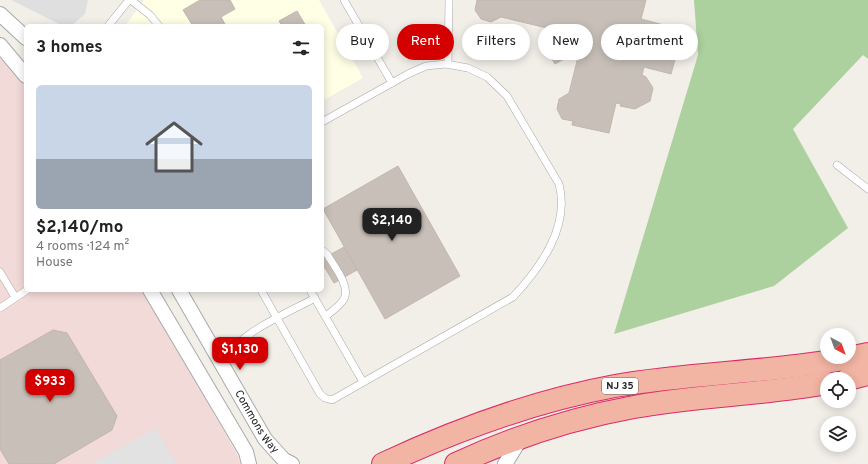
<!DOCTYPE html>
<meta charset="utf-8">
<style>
body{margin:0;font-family:Overpass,sans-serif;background:#f2f2f2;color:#222;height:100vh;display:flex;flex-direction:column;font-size:15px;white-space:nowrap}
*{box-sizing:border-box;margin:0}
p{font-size:13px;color:#767676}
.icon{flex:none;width:22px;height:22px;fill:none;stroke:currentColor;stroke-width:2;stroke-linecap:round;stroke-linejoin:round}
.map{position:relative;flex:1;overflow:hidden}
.sheet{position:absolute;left:24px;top:24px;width:300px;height:268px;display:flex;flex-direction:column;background:#fff;border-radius:6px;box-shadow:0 2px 10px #0003}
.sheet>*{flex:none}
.top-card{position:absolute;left:336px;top:24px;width:380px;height:36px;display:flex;gap:8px}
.needle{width:26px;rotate:139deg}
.buttons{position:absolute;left:820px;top:328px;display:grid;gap:8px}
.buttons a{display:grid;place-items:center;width:36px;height:36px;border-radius:50%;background:#fff;box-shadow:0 2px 10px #0003;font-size:20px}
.price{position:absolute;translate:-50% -34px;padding:0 9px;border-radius:8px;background:#d40000;color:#fff;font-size:13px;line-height:26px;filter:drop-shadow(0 1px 2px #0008)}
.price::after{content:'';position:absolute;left:50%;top:24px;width:12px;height:9px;margin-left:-6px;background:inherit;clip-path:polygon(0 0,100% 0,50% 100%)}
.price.on{background:#222;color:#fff}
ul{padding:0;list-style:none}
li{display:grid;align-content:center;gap:8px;height:212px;padding:0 12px}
li span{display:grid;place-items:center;height:124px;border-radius:6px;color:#555}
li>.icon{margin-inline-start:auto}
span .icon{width:72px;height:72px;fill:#fffc;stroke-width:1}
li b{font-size:17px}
h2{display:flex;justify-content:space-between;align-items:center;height:48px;padding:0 12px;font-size:17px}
.pill{padding:0 14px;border-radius:18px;background:#fff;box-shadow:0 2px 10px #0003;font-size:14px;line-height:36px}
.pill.on{background:#d40000;color:#fff}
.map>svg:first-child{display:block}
</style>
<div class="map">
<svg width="868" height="464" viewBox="0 0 868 464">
<rect width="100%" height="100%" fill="#f2efe9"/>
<polygon fill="#e0dfdf" points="11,0 88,0 85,14 71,26 63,26"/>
<polygon fill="#f2dad9" points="0,55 26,88 26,290 143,290 238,456 240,464 0,464"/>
<polygon fill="#ffffe5" points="144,0 319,0 363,78 322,101 322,26 125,26"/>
<polygon fill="#add19e" points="694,0 868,0 868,59 863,55 793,129 848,228 774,286 614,334 698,55"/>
<polygon fill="#e2e2e2" points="156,428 176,464 91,464"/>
<g fill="#c7bfb8" stroke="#c4b6ab">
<polygon points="200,0 230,0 235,9 221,17 226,26 193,26 183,10"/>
<polygon points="477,0 646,0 641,19 675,28 671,43 679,45 671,74 644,67 642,75 646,77 653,88 650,101 635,109 620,106 621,104 616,103 609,133 572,125 573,121 562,119 557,109 559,99 569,93 581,45 563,56 564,59 555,64 546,49 555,43 557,47 576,35 501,17 491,22 481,19 475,10"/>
<polygon points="297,11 306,26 282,26 279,21"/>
<polygon points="398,166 460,276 385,319 323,209"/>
<polygon points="344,247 357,270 334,283 322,263 322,259"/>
<polygon points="53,330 67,333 117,416 112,430 54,464 9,464 0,449 0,360"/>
</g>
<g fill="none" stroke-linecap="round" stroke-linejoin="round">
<defs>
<g id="service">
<polyline points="131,0 150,15 159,26"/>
<polyline points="344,0 392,83"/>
<polyline points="108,26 129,0"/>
<polyline points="448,64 449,0"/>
<polyline points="837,165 868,189"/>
<path d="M322,250L327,254C333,265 351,286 344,299C340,306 332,311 326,316"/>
<polyline points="0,272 15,297"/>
<path d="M261,290L320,394L325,398L332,400L513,297C541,267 570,227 559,184L507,96L487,77L468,68L446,64L426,66L408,74L322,122"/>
<polyline points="310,290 363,382"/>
<polyline points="0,308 27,290"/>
<path d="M225,365C227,337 292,311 315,298"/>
</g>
<g id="minor">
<polyline points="0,14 26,38"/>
<polyline points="0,45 26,76"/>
<polyline points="150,290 246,452 249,464"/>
<path id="s1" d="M179,290L265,439L284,460L292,464"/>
<polyline points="505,464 521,438"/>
</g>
<g id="trunk">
<polyline points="848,379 868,374"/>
<path d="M383,464C458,429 534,401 615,386C699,371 785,373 868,354"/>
<path d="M456,464C512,438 573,418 634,407C698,395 763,395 827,383"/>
</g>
</defs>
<use href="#service" stroke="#a9a9a9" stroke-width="8"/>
<use href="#minor" stroke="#a9a9a9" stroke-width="16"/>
<use href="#trunk" stroke="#dc2a67" stroke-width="24"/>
<use href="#service" stroke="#fff" stroke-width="7"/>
<use href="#minor" stroke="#fff" stroke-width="14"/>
<use href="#trunk" stroke="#f2b4a3" stroke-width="22"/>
</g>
<g text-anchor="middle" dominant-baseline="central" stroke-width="3" stroke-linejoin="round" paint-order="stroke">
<rect fill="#fff" stroke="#646464" stroke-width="1" x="602" y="378" width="36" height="16" rx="3"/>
<g font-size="10" font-weight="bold" fill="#222">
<text x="620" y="386">NJ 35</text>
</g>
<g font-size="11" fill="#222" stroke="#fff">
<text stroke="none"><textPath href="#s1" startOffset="153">Commons Way</textPath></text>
</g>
</g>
</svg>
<div class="buttons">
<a><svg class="needle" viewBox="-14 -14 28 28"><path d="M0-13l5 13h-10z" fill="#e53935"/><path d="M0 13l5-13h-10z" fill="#767676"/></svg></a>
<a><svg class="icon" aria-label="locate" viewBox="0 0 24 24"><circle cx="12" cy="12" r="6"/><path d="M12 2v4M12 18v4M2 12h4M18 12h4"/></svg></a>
<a><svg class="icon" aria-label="layers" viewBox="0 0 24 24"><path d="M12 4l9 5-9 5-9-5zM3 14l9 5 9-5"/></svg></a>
</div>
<b class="price on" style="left:392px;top:242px">$2,140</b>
<b class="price" style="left:240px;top:371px">$1,130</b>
<b class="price" style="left:50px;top:403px">$933</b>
<div class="top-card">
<a class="pill">Buy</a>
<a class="pill on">Rent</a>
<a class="pill">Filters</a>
<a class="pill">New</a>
<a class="pill">Apartment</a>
</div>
<section class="sheet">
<h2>3 homes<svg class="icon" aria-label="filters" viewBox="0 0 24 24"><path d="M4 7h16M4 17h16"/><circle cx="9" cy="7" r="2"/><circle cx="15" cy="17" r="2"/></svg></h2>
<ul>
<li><span style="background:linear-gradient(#c9d6e8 60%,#9aa5b1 0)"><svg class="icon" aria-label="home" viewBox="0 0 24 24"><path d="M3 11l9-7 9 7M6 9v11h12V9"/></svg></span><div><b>$2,140/mo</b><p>4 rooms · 124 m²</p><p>House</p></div></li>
</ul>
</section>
</div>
